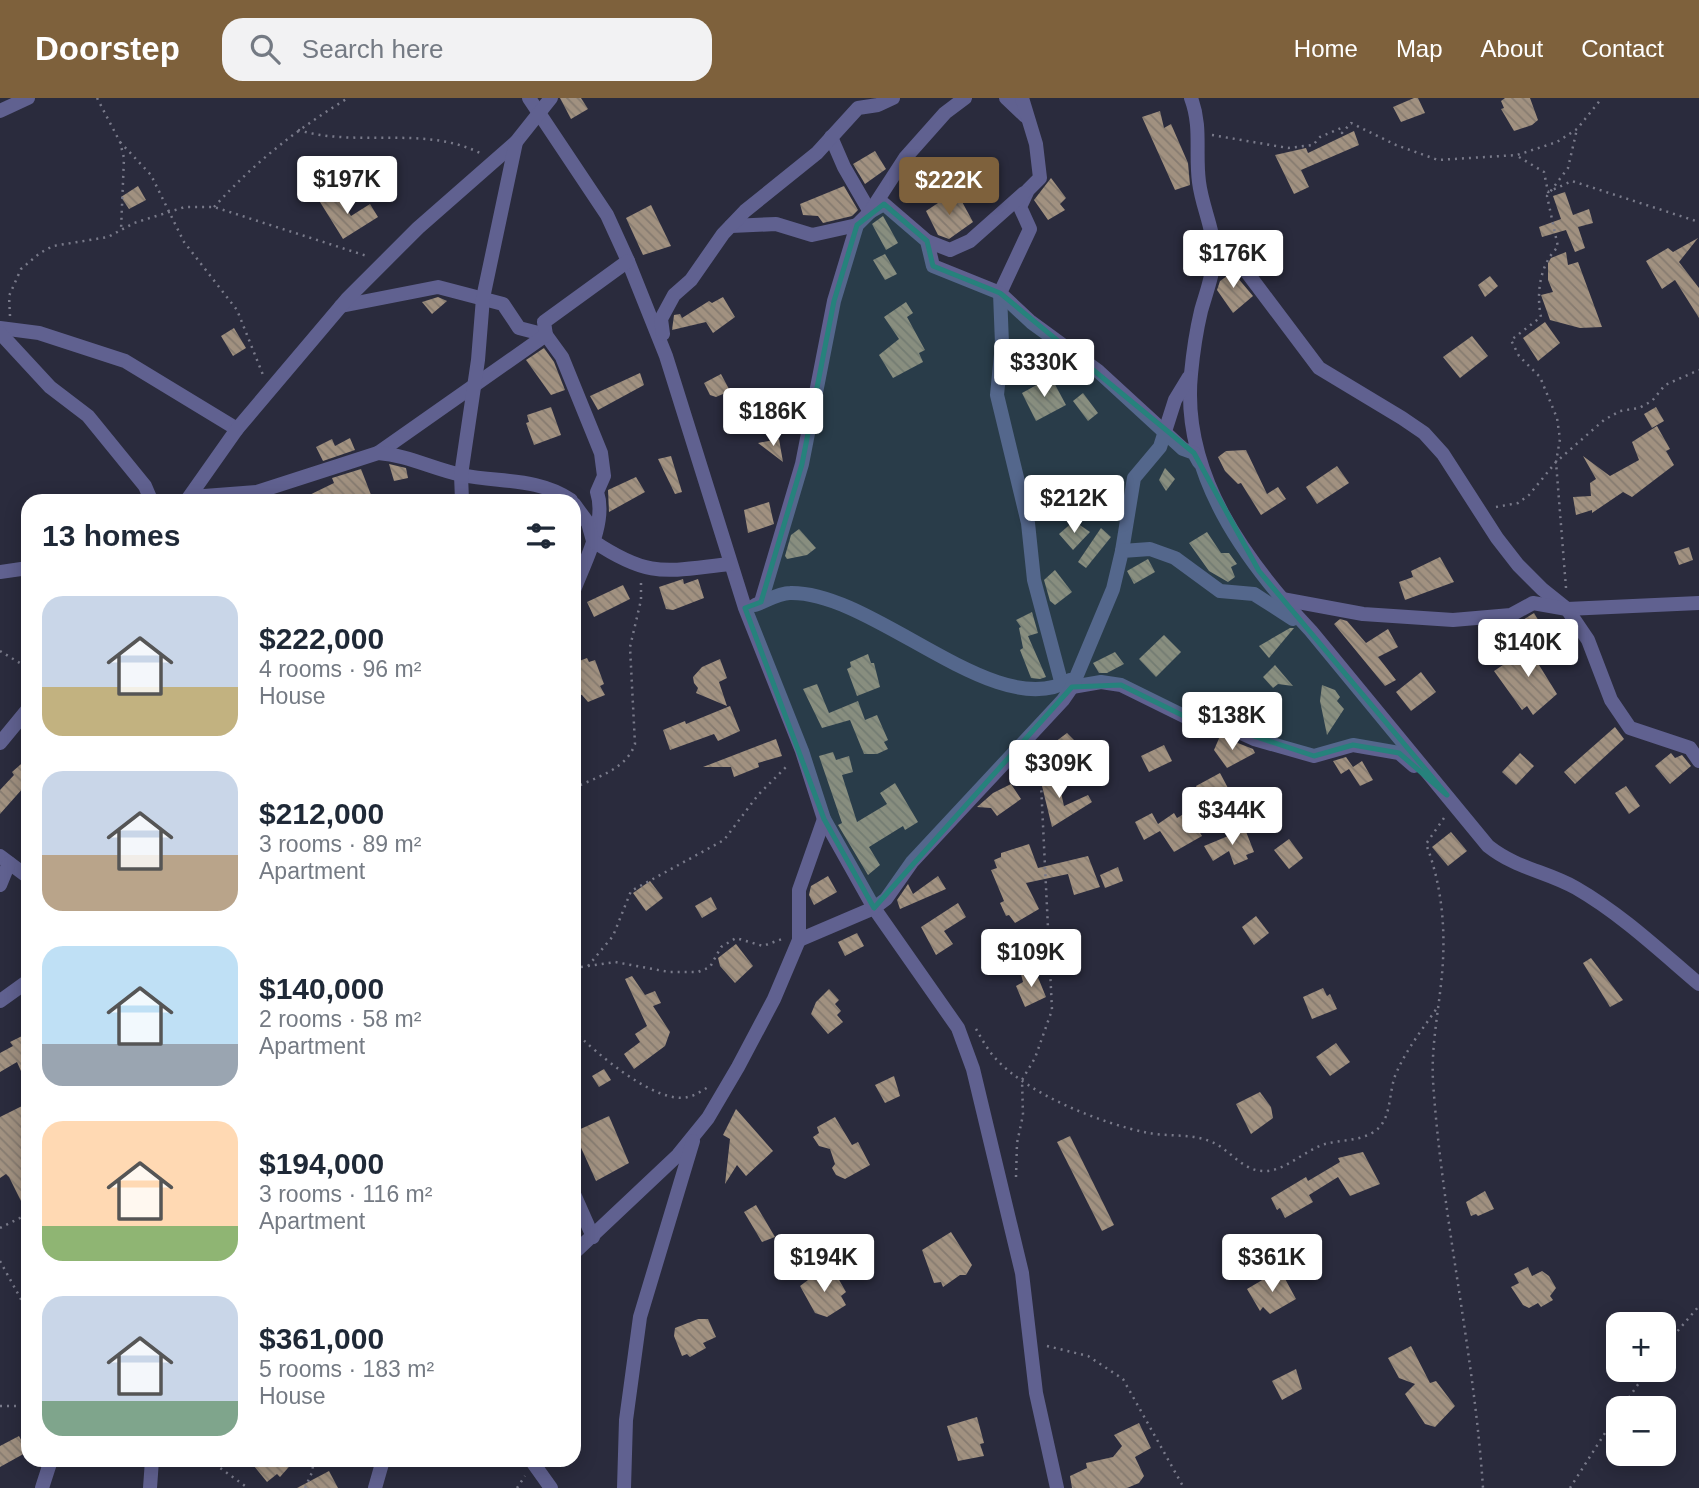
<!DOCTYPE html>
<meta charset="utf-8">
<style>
body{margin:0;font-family:Arial,sans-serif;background:#f2f2f3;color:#1f2937;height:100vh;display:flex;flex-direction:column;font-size:26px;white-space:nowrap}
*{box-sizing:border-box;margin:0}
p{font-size:23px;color:#747a83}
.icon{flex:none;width:38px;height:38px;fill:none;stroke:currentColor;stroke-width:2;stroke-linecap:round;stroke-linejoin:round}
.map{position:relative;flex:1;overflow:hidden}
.drawer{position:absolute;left:21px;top:396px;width:560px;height:973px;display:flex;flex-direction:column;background:#fff;border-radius:21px;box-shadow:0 4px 18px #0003}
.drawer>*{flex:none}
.tools{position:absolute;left:1606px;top:1214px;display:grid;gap:14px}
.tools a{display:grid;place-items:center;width:70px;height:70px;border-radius:14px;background:#fff;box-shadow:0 4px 18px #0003;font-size:35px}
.price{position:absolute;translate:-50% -60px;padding:0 16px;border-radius:7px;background:#fff;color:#222;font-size:23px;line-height:46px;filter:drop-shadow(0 2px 4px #0008)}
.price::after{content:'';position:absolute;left:50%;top:42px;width:21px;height:16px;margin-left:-10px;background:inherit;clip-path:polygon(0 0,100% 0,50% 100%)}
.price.active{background:#7e613c;color:#fff}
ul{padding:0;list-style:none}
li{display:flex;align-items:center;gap:21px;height:175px;padding:0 21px}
li span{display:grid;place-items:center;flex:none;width:196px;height:140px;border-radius:21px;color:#555}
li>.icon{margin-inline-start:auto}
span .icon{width:84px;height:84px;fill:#fffc;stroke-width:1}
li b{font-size:30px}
h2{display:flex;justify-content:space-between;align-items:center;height:84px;padding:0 21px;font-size:30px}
header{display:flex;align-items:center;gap:42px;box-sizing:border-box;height:98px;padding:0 35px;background:#7e613c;color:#fff}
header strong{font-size:33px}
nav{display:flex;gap:38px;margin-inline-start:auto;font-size:24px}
.search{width:490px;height:63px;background:#f2f2f3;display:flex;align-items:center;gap:18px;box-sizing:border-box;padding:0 24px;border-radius:21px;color:#747a83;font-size:26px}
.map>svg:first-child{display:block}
</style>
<header>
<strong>Doorstep</strong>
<div class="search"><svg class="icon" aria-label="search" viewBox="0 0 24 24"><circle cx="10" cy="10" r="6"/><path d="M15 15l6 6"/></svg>Search here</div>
<nav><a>Home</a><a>Map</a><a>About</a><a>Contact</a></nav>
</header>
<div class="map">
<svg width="1699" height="1390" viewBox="0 0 1699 1390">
<defs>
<pattern id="building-back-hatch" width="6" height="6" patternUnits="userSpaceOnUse" patternTransform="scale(1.75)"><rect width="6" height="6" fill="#a19180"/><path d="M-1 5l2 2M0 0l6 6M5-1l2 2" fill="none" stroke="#867b70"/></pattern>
</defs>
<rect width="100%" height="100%" fill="#2a2b3d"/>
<g fill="url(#building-back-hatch)">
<polygon points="560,0 581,0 588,11 571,21"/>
<polygon points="1414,0 1418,0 1425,15 1401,24 1393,9"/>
<polygon points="1505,0 1530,0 1538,22 1532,27 1514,33 1501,11 1504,10 1501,3"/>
<polygon points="1160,13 1164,30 1171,26 1188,65 1190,87 1175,92 1142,19"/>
<polygon points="1354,33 1359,47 1301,72 1309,89 1294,96 1275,57 1306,50 1308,55"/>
<polygon points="875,53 886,71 865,86 853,66"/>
<polygon points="1051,80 1066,100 1060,106 1065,112 1048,122 1034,102"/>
<polygon points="138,88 146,102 129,111 121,99"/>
<polygon points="844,88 858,112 852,118 823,125 818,118 803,117 800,106"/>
<polygon points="336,94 351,118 370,106 378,119 343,141 320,104"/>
<polygon points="1565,94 1573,117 1589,111 1593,125 1578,129 1585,150 1575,154 1566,132 1542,139 1539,129 1561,121 1553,98"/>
<polygon points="953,95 957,101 960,100 973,124 949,141 938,137 926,113"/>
<polygon points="651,107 671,148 643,157 626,120"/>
<polygon points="883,118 898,145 886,152 872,126"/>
<polygon points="1698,140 1679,164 1699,190 1699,220 1675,182 1662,191 1646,163 1668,150 1673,154"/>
<polygon points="1566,154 1568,167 1578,164 1602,229 1580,230 1550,222 1541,197 1553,194 1548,182 1548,165 1551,160"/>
<polygon points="885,156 897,176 885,182 873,162"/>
<polygon points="1226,166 1253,198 1233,215 1217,192 1220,183 1227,178 1222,173"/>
<polygon points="1490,178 1498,188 1485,199 1478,187"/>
<polygon points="438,199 447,203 432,216 422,204"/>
<polygon points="723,199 735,219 713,235 706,224 672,232 674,217 680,216 682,220 709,203 712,205"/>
<polygon points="906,204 913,215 907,219 925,252 919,255 923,264 893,280 879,257 899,241 884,219"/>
<polygon points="1545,224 1560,245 1538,263 1523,240"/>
<polygon points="234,230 246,250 233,258 221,238"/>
<polygon points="1472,238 1488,258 1460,280 1443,259"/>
<polygon points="544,250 554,264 565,292 551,297 526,262"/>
<polygon points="640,275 644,287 598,312 590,298"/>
<polygon points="721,276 730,293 716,299 710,297 704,285"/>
<polygon points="1051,279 1066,307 1036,323 1022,295"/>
<polygon points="1083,295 1098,315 1088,323 1073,303"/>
<polygon points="551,309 561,337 534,347 526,325 529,324 527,317"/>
<polygon points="1656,309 1664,323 1652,330 1644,316"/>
<polygon points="1657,328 1670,351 1666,353 1674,367 1632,399 1623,394 1592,415 1592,412 1576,417 1573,399 1591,398 1590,385 1596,381 1583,358 1610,378 1639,362 1632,344"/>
<polygon points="350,340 355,352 323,363 316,349 332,341 335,348"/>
<polygon points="779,341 783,364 758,345"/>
<polygon points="1246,352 1267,396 1278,389 1286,401 1261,417 1241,385 1238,386 1225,373 1218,359 1226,353"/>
<polygon points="671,358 682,394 675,396 658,361"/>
<polygon points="389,366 406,370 408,380 394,383"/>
<polygon points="1337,368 1349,385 1317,406 1306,389"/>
<polygon points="1165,370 1175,381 1166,393 1159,382"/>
<polygon points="361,371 373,402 299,402 334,385 332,380"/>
<polygon points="636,379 645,394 609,414 608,392"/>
<polygon points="769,404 774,426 748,435 744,412"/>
<polygon points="1074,423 1090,434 1073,452 1059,436"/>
<polygon points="1101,430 1111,439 1086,470 1078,464"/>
<polygon points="799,431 816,450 807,457 787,461 785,458 791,437"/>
<polygon points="1207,434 1221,455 1229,455 1237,466 1231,469 1235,479 1228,484 1209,473 1189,445"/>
<polygon points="1689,449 1693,462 1679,467 1674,454"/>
<polygon points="1440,459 1454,484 1405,502 1399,484 1413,479 1411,473"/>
<polygon points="1148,461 1155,474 1134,486 1127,473"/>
<polygon points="1055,472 1072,494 1055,507 1050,503 1044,482"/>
<polygon points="683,481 684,486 698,481 704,500 673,512 666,511 659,489"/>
<polygon points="623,487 630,501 594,519 587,504"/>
<polygon points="1032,514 1038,535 1028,538 1046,579 1040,581 1031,580 1020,552 1023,550 1019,530 1021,529 1016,522"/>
<polygon points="1534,515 1540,525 1529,532 1523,522"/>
<polygon points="1340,521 1347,523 1366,545 1388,531 1398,549 1378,559 1396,582 1385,588 1334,526"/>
<polygon points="1290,530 1294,530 1269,560 1259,548"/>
<polygon points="1164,537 1181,554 1156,579 1139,561"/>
<polygon points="1537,544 1549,560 1539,567 1557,596 1533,617 1527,608 1522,612 1494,573"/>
<polygon points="1115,554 1124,566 1107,575 1099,575 1093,565"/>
<polygon points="868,556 871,565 874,565 880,589 857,598 847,571 851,569 850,564"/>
<polygon points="587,560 589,564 595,562 604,586 600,588 605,597 588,604 582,597 574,595 574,565"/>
<polygon points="720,561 727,580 719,584 727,608 696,595 698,590 694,585 693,579 702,569"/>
<polygon points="1275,567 1293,588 1278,586 1273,590 1263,579"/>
<polygon points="1421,574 1436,594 1411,613 1396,594"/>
<polygon points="817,586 829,615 858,603 865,622 877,617 888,642 884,644 888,651 877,656 864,656 850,622 822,630 803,591"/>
<polygon points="1322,587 1335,592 1340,599 1337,603 1344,611 1327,637 1320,603"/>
<polygon points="730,608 740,633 718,643 714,636 670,652 663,632 685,623 686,626"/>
<polygon points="1615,629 1624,641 1575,686 1564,674"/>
<polygon points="1067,635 1076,644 1078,642 1093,669 1073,659 1067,663 1055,644"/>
<polygon points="1220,638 1253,651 1255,655 1227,670 1214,652"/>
<polygon points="776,641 782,658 758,665 759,669 734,679 731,669 703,669"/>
<polygon points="1164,647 1172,663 1149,674 1141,658"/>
<polygon points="833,654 836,662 849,658 853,674 842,677 857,724 887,706 880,695 895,685 918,724 905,732 903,728 869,749 880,767 868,777 838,727 842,725 819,658"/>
<polygon points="1520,655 1534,668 1516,687 1502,674"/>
<polygon points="1671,655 1675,660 1682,657 1691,668 1670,686 1655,668"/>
<polygon points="1346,659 1353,669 1362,663 1373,682 1360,688 1349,671 1341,676 1333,663"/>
<polygon points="28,660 28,693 24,689 0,716 0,692 14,677 12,674"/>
<polygon points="1056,673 1064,708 1088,697 1092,704 1052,729 1042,688 1043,675"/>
<polygon points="1220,675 1228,690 1203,701 1196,688"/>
<polygon points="1011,686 1021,701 997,718 991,710 977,709 993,695"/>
<polygon points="1626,688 1640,708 1629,716 1615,695"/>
<polygon points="1237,695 1251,718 1240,725 1225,703"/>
<polygon points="1187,714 1202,738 1174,754 1160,733 1144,742 1135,724 1152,715 1158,726 1174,715 1177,720"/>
<polygon points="1245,731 1254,754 1246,757 1248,761 1234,767 1229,753 1213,763 1204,748"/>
<polygon points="1451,734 1467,753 1448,768 1432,749"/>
<polygon points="1289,741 1303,760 1289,771 1274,752"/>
<polygon points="1029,746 1038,770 1088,758 1100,789 1074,797 1068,776 1026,785 1039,811 1015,825 1009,817 1006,818 1000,805 1004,803 991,772 997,770 994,762 1001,759 1001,755"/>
<polygon points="1118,769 1123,783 1105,790 1100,777"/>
<polygon points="828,778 837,794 814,807 809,797 811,788"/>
<polygon points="938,778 946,791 900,811 897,802 908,786 913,796"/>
<polygon points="650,783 663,800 646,813 633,795"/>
<polygon points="711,799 717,811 702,820 695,808"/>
<polygon points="958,805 966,819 944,833 953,846 936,857 921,829"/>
<polygon points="1256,818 1269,835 1254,847 1242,829"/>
<polygon points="857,835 864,848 845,858 838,844"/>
<polygon points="736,846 753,868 735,885 720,868 718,860"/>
<polygon points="1591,860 1623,902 1610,909 1583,865"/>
<polygon points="1035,872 1046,899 1025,909 1016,888 1023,884 1021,876"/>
<polygon points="632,878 645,897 655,893 661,905 653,908 670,934 665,948 634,971 624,956 640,944 635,936 647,928 625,881"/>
<polygon points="1323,890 1327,898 1330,896 1337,911 1312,921 1303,899"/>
<polygon points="829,891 839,902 835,906 841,913 837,917 843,924 828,936 811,916 816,904"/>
<polygon points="22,938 28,949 28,989 17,964 0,974 0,955 13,948 10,944"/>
<polygon points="1336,945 1350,964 1330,978 1316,959"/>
<polygon points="604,971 611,982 599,989 592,978"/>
<polygon points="894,978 900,998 885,1005 875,987"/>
<polygon points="1260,994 1271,1009 1273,1020 1251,1036 1236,1006"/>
<polygon points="28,1005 28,1117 9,1079 6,1076 0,1080 0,1019"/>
<polygon points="736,1011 773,1053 746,1078 737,1067 725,1086 730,1041 723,1037"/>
<polygon points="609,1018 629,1065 596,1083 574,1034"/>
<polygon points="835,1019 852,1047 858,1044 870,1067 845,1081 836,1077 832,1070 835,1066 830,1051 819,1048 813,1039 819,1035 817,1029"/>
<polygon points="1070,1038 1114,1127 1102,1133 1057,1044"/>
<polygon points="1363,1054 1380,1086 1350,1098 1338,1079 1309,1097 1313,1104 1285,1120 1280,1110 1277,1112 1271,1100 1306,1079 1308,1083 1340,1064 1338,1060"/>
<polygon points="1485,1093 1494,1111 1478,1118 1476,1116 1471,1118 1466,1104"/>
<polygon points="756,1107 775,1139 762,1144 744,1114"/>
<polygon points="951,1134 972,1167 966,1177 960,1177 943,1189 941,1184 934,1185 922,1152"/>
<polygon points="1528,1169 1532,1178 1542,1173 1549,1178 1556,1190 1550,1198 1553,1202 1541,1209 1538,1205 1529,1210 1523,1207 1511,1189 1519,1185 1514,1176"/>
<polygon points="820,1173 823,1178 829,1174 838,1180 846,1194 841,1198 846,1207 827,1219 815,1215 800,1188"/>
<polygon points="1274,1175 1277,1181 1283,1177 1296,1201 1270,1216 1263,1209 1260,1213 1247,1191"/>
<polygon points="698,1221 708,1221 716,1239 703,1245 706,1250 690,1259 687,1256 682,1258 674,1238 675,1230"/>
<polygon points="1411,1248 1430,1285 1436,1283 1455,1308 1435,1329 1425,1326 1405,1296 1415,1286 1399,1280 1388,1260"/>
<polygon points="1296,1271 1302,1291 1282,1302 1272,1283"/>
<polygon points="977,1319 984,1345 980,1346 984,1358 958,1363 947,1328"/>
<polygon points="1139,1325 1151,1350 1135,1359 1144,1378 1139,1385 1127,1390 1072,1390 1070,1378 1087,1370 1086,1365 1113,1359 1122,1348 1114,1337"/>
<polygon points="19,1338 27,1354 0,1369 0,1348"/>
<polygon points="249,1362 295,1362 280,1379 277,1376 267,1384"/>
<polygon points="329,1373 338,1390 297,1390"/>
</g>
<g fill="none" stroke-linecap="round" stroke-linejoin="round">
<g stroke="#797a8a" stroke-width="2.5" stroke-dasharray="2 5" stroke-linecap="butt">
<polyline points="97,0 120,44 124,60 121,132"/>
<path d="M298,32C358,50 423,27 480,55"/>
<polyline points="1212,37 1288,50 1313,47 1320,39 1341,30 1342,35 1351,25 1396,47 1438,62 1517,57 1557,44 1577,31 1602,0"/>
<polyline points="120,44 151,77 184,144 237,212 263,277"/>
<polyline points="1519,59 1544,74 1548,94 1572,83 1699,124"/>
<path d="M214,109C256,63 296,32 348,0"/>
<polyline points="10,218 9,198 21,171 40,155 53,148 108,139 134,125 185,109 214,109 367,158"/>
<polyline points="1496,409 1518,405 1529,397 1556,364 1604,322 1620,313 1639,310 1652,303 1665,287 1699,272"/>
<path d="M1566,490L1556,364L1560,341L1557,320L1540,279L1519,258L1511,242L1541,219C1536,195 1540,166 1558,149L1547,98L1568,70L1577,31"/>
<polyline points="0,553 28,570"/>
<path d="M574,690C596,679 626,672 635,646L630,549L641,502V483"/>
<path d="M1444,720L1426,746C1442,787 1446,832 1442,876C1439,911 1431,948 1433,983C1442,1119 1474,1253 1483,1390"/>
<polyline points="588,868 613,838 631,793 724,742 758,697 789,666"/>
<polyline points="574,870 615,864 669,874 698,874 710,869 721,849 736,840 763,848 782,841"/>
<path d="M976,931C982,941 988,953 997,962C1030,997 1102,1026 1149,1035C1170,1039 1191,1035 1212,1044C1229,1051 1242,1072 1262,1073C1283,1075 1305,1052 1325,1046C1340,1042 1358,1043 1372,1035C1392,1024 1388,998 1395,978C1405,953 1422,932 1437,910"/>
<path d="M574,933C595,954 656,1007 688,999C694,998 702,993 708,989"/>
<polyline points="1016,1079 1017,1045 1023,1017 1022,982 1035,960 1052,912 1041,686 1045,645"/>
<polyline points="0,1130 28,1116"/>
<polyline points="0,1163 28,1214"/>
<polyline points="1047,1248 1088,1258 1123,1281 1184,1390"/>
<polyline points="1664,1249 1699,1208"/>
<polyline points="0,1308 28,1308"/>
<polyline points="1621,1311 1648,1272"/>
<polyline points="209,1362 248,1390"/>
<polyline points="305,1390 313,1372 312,1362"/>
<polyline points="517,1390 525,1378"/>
<polyline points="1570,1390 1619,1313"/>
</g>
<g stroke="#606190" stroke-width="14">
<polyline points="529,0 607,117 628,163 666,258 745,510 802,653 824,721 874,810 958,930 973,971 1022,1175 1036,1295 1057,1390"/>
<polyline points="1006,0 1025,18"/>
<polyline points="1022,0 1036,46 1040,80 1028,92 1020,109 1030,131 1000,195 1002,246 997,297 1028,425 1034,482 1062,587"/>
<path d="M1191,0C1202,29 1195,54 1199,84C1202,109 1214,131 1214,156C1214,175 1206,195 1201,213C1196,234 1193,255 1191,276C1181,376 1246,464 1311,533L1488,748C1517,771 1546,773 1576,790C1621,816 1659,852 1699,886"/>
<polyline points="0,13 28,0"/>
<polyline points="831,39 844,69 870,114 884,106 927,143 933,168 1000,195 1031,224 1098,273 1183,351 1194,355 1199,364"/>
<polyline points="731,128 776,126 812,137 857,127"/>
<polyline points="1213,139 1246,173 1319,270 1402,320 1424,335 1443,356 1497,440 1518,467 1542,491 1567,511 1588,542 1611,602 1630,630 1690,650 1699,663"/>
<polyline points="927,143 950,152 970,143 1024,95"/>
<path d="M341,208L438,189L503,206L519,230L546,237L562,259L601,355L604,378L597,394C607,424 585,463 574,492"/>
<polyline points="0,230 39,235 125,263 237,331"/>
<polyline points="0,235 50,289 88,318 145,388 151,402"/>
<polyline points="663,236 661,221 674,197 691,182 723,136 745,113 817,55 858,10 878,7 893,0"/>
<polyline points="378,355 546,237 544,224 628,163"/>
<path d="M191,399L257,394L378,355C408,357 433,371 462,377C499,385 537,379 571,402"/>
<polyline points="187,402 237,331 347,201 418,130 516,44 551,0"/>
<polyline points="462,402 461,377 478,262 483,200 516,44"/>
<path d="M574,406L588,425L593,443C650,481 665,473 730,466"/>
<polyline points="1122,453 1134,380 1160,349 1175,302 1189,279"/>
<polyline points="0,474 28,470"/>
<polyline points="1282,501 1363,516 1453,522 1511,517 1533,505 1567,511 1699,505"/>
<polyline points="761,504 802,366 834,203 857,127 870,114 905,60 945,15 965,0"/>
<path d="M755,507C766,503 779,495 790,495C874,493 997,627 1070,582"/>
<polyline points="1072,589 1101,584 1121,587 1200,626 1230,630 1254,641 1314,658 1353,647 1399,655 1414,668"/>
<polyline points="0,645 28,611"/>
<polyline points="0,758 28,779"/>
<polyline points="0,787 9,765"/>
<polyline points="799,842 874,810 886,801 912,764 1063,602 1072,589 1113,491 1122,453 1150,451 1175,460 1220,493 1254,496 1293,521"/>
<polyline points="0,903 28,883"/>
<polyline points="574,1096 593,1139"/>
<polyline points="574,1155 678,1057 708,1020 738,969 774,901 799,842 799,792 824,721"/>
<polyline points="531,1362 551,1390"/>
<polyline points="42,1390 51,1362"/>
<polyline points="150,1390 152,1362"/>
<polyline points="375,1390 383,1362"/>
<polyline points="624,1390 626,1322 640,1219 693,1043"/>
</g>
</g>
<path fill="#26827c" fill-opacity="0.2" stroke="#26827c" stroke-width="5" stroke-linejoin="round" d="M884,106L927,143L933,168L1000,195L1194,355L1259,473L1447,697L1399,655L1353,647L1314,658L1230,630L1200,626L1121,587L1072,589L874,810L824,721L745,510L761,504L802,366L834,203L857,127Z"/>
</svg>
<div class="tools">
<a>+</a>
<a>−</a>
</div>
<b class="price" style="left:347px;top:118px">$197K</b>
<b class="price active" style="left:949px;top:119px">$222K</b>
<b class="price" style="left:1233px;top:192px">$176K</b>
<b class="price" style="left:1044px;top:301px">$330K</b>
<b class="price" style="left:773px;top:350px">$186K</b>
<b class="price" style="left:1074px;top:437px">$212K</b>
<b class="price" style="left:1528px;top:581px">$140K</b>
<b class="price" style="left:1232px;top:654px">$138K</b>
<b class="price" style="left:1059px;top:702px">$309K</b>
<b class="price" style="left:1232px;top:749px">$344K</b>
<b class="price" style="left:1031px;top:891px">$109K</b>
<b class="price" style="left:824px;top:1196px">$194K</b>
<b class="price" style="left:1272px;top:1196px">$361K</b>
<section class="drawer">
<h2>13 homes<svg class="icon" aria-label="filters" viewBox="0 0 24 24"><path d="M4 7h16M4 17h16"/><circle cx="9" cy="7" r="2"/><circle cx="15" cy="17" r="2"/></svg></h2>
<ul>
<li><span style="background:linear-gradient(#c9d6e8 65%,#c2b280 0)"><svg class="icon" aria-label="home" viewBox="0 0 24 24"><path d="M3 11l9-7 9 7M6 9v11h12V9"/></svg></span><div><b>$222,000</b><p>4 rooms · 96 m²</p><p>House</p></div></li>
<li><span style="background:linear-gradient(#c9d6e8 60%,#b9a48a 0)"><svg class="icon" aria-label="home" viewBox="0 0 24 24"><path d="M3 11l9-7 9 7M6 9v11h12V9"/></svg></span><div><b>$212,000</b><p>3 rooms · 89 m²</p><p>Apartment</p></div></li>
<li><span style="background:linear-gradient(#bfe0f5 70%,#9aa5b1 0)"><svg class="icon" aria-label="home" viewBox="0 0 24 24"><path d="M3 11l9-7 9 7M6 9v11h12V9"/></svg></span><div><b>$140,000</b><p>2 rooms · 58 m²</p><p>Apartment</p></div></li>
<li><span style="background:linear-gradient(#ffd9b3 75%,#8fb573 0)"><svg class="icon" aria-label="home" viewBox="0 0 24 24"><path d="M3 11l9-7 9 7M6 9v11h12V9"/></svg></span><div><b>$194,000</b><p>3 rooms · 116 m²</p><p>Apartment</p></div></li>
<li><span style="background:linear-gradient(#c9d6e8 75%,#7fa58c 0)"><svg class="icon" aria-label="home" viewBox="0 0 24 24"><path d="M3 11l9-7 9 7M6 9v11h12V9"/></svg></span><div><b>$361,000</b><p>5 rooms · 183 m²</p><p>House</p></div></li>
</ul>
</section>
</div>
